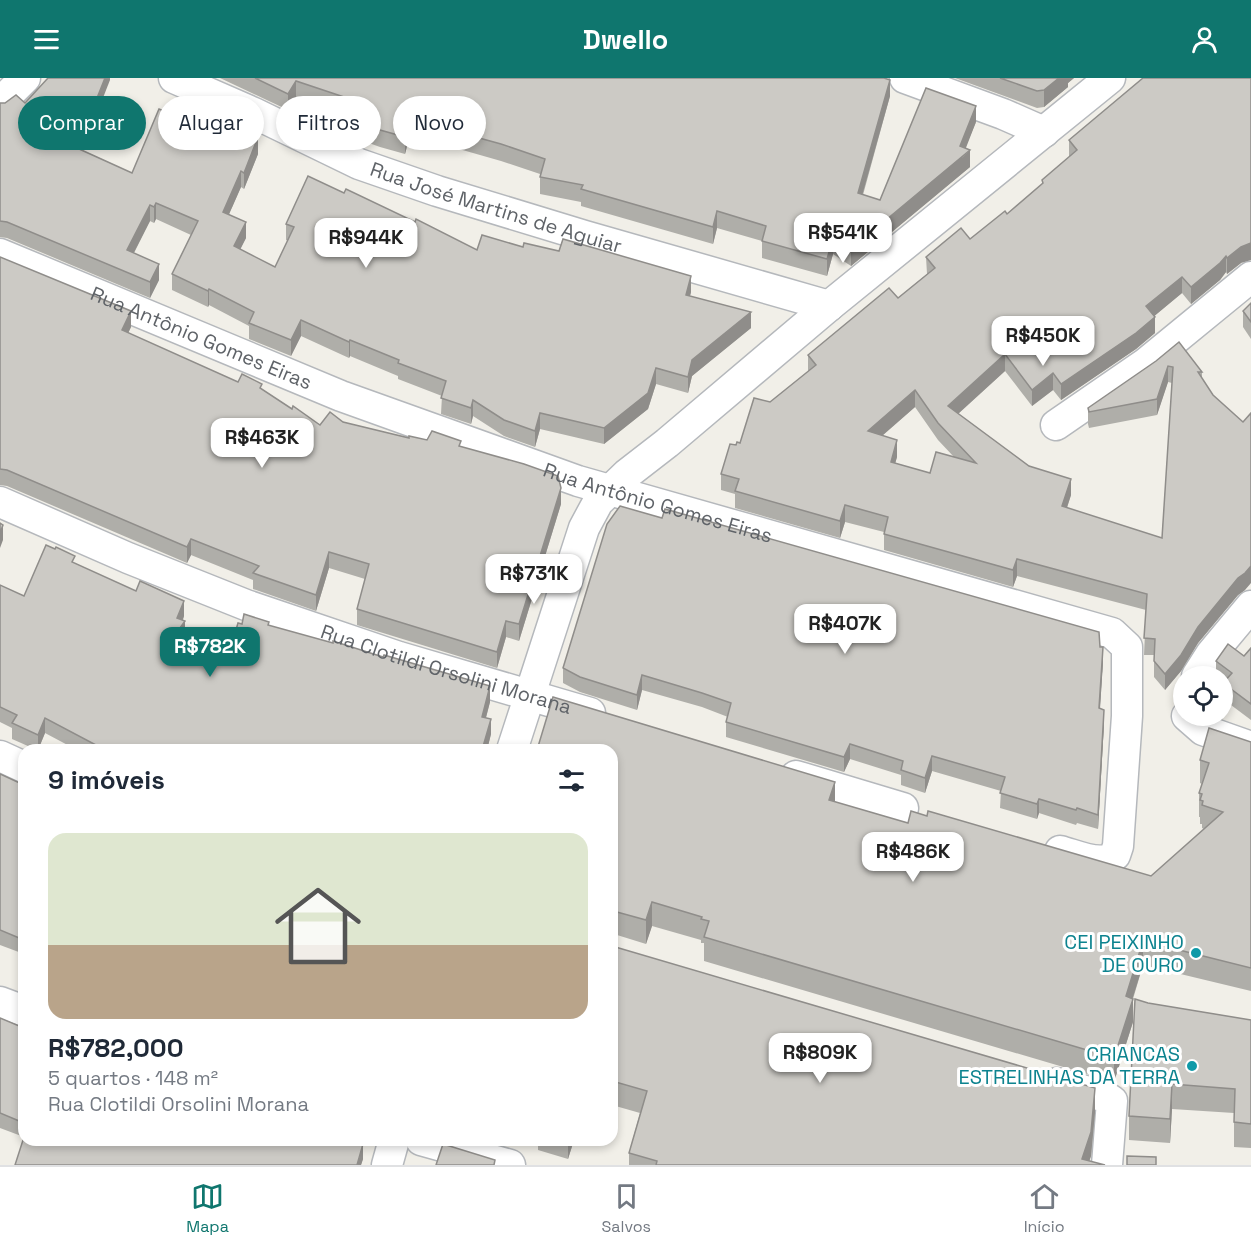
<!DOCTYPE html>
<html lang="pt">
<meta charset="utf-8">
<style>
body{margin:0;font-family:"Space Grotesk",sans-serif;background:#f2f2f3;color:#1f2937;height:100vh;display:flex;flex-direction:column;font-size:22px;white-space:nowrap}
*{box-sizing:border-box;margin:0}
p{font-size:20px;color:#747a83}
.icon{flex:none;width:33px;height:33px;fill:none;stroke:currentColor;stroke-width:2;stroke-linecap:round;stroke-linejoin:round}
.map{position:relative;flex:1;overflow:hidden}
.drawer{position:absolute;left:18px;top:666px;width:600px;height:402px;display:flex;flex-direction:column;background:#fff;border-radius:18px;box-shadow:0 3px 9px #0003}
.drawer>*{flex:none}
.hud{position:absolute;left:18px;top:18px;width:600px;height:54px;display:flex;gap:12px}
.fabs{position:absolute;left:1173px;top:588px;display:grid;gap:12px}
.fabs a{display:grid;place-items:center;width:60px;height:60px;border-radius:50%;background:#fff;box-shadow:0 3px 9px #0003;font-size:30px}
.price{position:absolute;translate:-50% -51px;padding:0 14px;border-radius:12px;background:#fff;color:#222;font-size:20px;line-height:39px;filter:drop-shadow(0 2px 3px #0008)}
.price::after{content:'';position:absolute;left:50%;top:36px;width:18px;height:14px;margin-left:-9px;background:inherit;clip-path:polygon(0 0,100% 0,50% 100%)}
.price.active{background:#0f766e;color:#fff}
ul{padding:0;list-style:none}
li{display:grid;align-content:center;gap:12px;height:318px;padding:0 30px}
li+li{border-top:2px solid #e0e1e3}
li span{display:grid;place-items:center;height:186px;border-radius:18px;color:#555}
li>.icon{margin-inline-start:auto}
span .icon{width:108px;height:108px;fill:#fffc;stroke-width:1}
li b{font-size:26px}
h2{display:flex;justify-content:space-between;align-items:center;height:72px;padding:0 30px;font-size:26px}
.pill{padding:0 21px;border-radius:27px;background:#fff;box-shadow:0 3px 9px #0003;font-size:21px;line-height:54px}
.pill.active{background:#0f766e;color:#fff}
header{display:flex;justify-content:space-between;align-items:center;height:78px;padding:0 30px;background:#0f766e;color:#fff;font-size:27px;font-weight:600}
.dock{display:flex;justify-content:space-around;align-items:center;height:84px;border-top:2px solid #e0e1e3;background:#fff;font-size:16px;color:#747a83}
.dock a{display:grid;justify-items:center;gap:3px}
.dock .active{color:#0f766e}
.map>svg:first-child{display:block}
</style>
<header><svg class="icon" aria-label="menu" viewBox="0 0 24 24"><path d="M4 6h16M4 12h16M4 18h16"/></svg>Dwello<svg class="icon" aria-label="person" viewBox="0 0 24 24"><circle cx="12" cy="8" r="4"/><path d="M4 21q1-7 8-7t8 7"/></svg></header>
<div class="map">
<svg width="1251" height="1087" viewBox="0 0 1251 1087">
<rect width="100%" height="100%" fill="#f1efe8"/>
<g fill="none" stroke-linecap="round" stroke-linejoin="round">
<defs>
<g id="minor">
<path id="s1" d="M174,0L254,35L359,86L437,113L585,158L829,228"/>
<polyline points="905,0 1003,36 1044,54"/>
<polyline points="0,25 25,0"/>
<path id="s2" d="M0,176L341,318L578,403L1112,555L1127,569V638L1118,768L1115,777C1102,790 1076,777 1060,773"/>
<polyline points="1056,347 1146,285 1251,199"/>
<path id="s3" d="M0,424L128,480L246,527L399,579L590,635"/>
<polyline points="1197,598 1211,576 1251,528"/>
<polyline points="1187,638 1203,652 1251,669"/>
<polyline points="512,672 584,450 598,424 627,396 667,365 829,228 1110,0"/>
<polyline points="0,678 24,689"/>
<polyline points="796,698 903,730"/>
<polyline points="0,924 24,933"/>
<polyline points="1057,1005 1106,1019 1112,1023 1107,1087"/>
<polyline points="421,1062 510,1087"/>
<polyline points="387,1087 394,1062"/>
</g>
</defs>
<use href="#minor" stroke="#b5b8bc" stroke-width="33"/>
<use href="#minor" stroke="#fff" stroke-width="30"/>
</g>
<g fill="#afaea9" fill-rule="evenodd">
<polygon points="110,0 82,72 132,95 258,76 244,111 241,109 229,136 246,160 240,171 275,189 288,163 286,162 286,146 344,115 415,144 477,172 523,169 691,214 690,218 751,250 692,298 688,315 656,306 648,331 604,366 540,351 535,369 504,358 473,338 471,346 441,336 442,318 398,301 398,298 350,278 349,280 301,258 291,278 249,261 249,248 209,227 208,229 172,212 172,196 191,157 156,141 154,145 150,143 134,175 159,202 150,220 7,160 0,159 0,25 25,25"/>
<polygon points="220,0 884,0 890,18 863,117 880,122 976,44 965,70 970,89 851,188 833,176 827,198 762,180 762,163 717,150 713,166 581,128 581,124 540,116 540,96 501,83 410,57 405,76 380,69 341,55 341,38 342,35 296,20 288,32"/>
<polygon points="955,0 1074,0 1068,5 1068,9 1044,29 1037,30"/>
<path d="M1069,62L1241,185L1227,196L1226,194L1220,202L1191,226L1182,215L1154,238L1155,255L1136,271L1061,322L1053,312L1032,328L1005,293L958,336L1029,388L1071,417L1067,430L1162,460L1172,305L1168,304L1157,337L1089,350L1088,346V330L1156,283L1202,294V300L1245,512L1238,517L1198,565L1181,593L1165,612L1154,599V577H1144L1146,532L1017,498L1013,509L884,472V454L845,444L840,460L735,430V416L721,412V396L736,367L740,365L770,324L808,294V277L898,220L927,196L926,179L970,161L1007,136L1042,106V102L1069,79ZM915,329L938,362L954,379L930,395L895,385L897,379L882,358Z"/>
<polygon points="0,179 131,249 128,255 238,304 262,311 292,331 320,347 343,344 409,360 461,368 561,426 519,563 506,559 497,590 357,547 357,531 365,501 329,490 316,533 253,511 253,502 191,477 187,485 7,408 0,407"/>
<polygon points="1251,225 1251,261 1243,249 1243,233"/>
<polygon points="75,485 184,538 183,542 185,559 181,564 228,579 242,546 269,548 490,624 486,640 491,656 487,672 77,672 45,655 38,672 37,672 12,661 12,650 0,644 0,507 24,518"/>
<polygon points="1100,569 1103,584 1100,630 1104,646 1098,751 1077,745 1076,747 1039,735 1037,741 1000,730 1001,713 932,693 925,715 901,707 901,697 850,681 844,694 726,659 726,644 728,639 702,629 642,612 637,632 580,614 563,605 563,590"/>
<polygon points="1251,570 1251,642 1223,621 1222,598 1216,598 1216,583 1244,578"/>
<polygon points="1251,664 1251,913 1143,887 1133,921 1133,944 1114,1004 704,883 704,865 701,865 701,862 652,848 646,866 617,857 612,857 612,672 835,724 908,745 1151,798 1204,751 1202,750 1202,746 1200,746 1200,739 1199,739 1199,715 1202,706 1200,705 1200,682"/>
<polygon points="0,696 24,707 24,876 0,867"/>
<polygon points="612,868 1095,1034 1091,1078 1089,1083 1105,1087 629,1087 629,1075 640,1035 612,1027"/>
<polygon points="1148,925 1251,942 1251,1070 1234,1069 1234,1035 1172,1031 1170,1065 1129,1062 1129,1038"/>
<polygon points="0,940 24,950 24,1062 363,1081 361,1087 15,1087 24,1059 0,1050"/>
<polygon points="524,1062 574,1062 568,1081 538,1072 538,1066"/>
</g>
<g fill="#8f8d8a">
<polygon points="105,0 110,0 110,2 77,86 77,70"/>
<polygon points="1059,0 1074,0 1068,5 1068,9 1044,29 1044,12"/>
<polygon points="890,2 890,18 858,132 858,115"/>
<polygon points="296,3 296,20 288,32 288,16"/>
<polygon points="976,28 976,44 962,80 970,72 970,89 851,188 851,171 960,68"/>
<polygon points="410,41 410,57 405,76 405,59"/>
<polygon points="258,59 258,76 244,111 244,95"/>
<polygon points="241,93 241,109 223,150 223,134"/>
<polygon points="156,125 156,141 154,145 154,129"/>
<polygon points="150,127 150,143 127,188 127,172"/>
<polygon points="717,133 717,150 713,166 713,149"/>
<polygon points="246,144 246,160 234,184 234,168"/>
<polygon points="833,160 833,176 827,198 827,181"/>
<polygon points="1251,165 1251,182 1241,185 1227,196 1227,180 1241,169"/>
<polygon points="1226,178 1226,194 1220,202 1191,226 1191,209"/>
<polygon points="159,186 159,202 150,220 150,204"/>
<polygon points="691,198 691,214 686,233 686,217"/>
<polygon points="1182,199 1182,215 1146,245 1146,228"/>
<polygon points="209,211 209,227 208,229 208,213"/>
<polygon points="131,233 131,249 122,268 122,252"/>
<polygon points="751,234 751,250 692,298 688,315 688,299 692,282"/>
<polygon points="1155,239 1155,255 1136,271 1061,322 1061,306"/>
<polygon points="301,242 301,258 291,278 291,262"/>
<polygon points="350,262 350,278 349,280 349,264"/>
<polygon points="1005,276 1005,293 948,345 948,328"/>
<polygon points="1168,288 1168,304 1157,337 1157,321"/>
<polygon points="656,290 656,306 648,331 604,366 604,350"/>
<polygon points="1053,295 1053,312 1032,328 1032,312"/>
<polygon points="915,312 915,329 868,370 868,353"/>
<polygon points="473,322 473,338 471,346 471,330"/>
<polygon points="540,335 540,351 535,369 535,353"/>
<polygon points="897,362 897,379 891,400 891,384"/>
<polygon points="1071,401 1071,417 1062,444 1062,428"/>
<polygon points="561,410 561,426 519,563 519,546"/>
<polygon points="845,427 845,444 840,460 840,443"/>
<polygon points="3,447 3,462 0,470 0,455"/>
<polygon points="191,461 191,477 187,485 187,469"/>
<polygon points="329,474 329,490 316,533 316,517"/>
<polygon points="1017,481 1017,498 1013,509 1013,492"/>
<polygon points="1251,488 1251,505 1245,512 1238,517 1198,565 1181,593 1165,612 1165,596 1198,549 1238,500"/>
<polygon points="184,523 184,538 178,554 185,543 185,559 172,576 172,561 177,540"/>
<polygon points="506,543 506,559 497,590 497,574"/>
<polygon points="1103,569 1103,584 1099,645 1099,630"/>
<polygon points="642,597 642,612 637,632 637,617"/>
<polygon points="490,608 490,624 482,654 482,639"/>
<polygon points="1104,632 1104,646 1098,751 1098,737"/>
<polygon points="45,640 45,655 38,672 38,657"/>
<polygon points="491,641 491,656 487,672 482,672"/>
<polygon points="850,666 850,681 844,694 844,679"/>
<polygon points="932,678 932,693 925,715 925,700"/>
<polygon points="835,704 835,727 829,722"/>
<polygon points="1039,721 1039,735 1037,741 1037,726"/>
<polygon points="652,824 652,848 646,866 646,842"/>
<polygon points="1143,863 1143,887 1127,938 1133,921 1133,944 1114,1004 1114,980 1126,918"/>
<polygon points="1172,1006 1172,1031 1170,1065 1170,1041"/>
<polygon points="1095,1010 1095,1034 1091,1078 1088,1087 1082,1081"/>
<polygon points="568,1062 574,1062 568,1081"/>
<polygon points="363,1066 363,1081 361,1087 357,1087"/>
</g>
<g fill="#cccac5" stroke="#8f8d8a" stroke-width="1.5" fill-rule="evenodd">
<polygon points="48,0 105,0 77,70 132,95 159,31 204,49 209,37 258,59 244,95 241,93 223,134 246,144 234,168 275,189 294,149 286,146 308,98 344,115 346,111 415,144 416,141 477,172 482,157 523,169 524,165 559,173 563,161 691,198 686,217 751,234 692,282 688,299 656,290 648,315 604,350 540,335 535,353 504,342 473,322 471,330 441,320 446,303 398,285 399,282 350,262 349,264 301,242 291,262 249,245 254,234 209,211 208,213 172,196 198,143 156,125 154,129 150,127 127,172 159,186 150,204 7,144 0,143 0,25 5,25 16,17 25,25"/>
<polygon points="255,0 884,0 890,2 858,115 880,122 926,10 976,28 960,68 970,72 851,171 833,160 827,181 762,163 766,148 717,133 713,149 581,111 583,107 540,99 545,81 501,66 410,41 405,59 380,52 341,38 347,20 296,3 288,16"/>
<polygon points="1000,0 1059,0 1044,12 1037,13"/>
<path d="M1143,0H1251V165L1241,169L1227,180L1226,178L1220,185L1191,209L1182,199L1146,228L1155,239L1136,255L1061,306L1053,295L1032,312L1005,276L948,328L1029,388L1071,401L1062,428L1162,460L1173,289L1168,288L1157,321L1089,334L1088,330L1156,283L1179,264L1202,294H1198L1213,317L1243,344L1251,335V488L1245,495L1238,500L1198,549L1181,577L1165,596L1154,583L1155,561L1144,560L1147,516L1017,481L1013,492L884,456L888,439L845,427L840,443L735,413L739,401L721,396L730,366L736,367L737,364L740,365L754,320L770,324L816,287L808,277L889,210L898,220L935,190L926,179L961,150L970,161L1005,133L1007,136L1043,105L1042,102L1077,72L1069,62ZM915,312L938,345L976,385L936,374L930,395L891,384L897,362L868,353Z"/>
<polygon points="0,179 131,233 122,252 238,304 242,296 262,306 260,310 292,331 293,328 320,347 330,334 343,344 409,360 409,358 427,362 432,353 461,363 459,368 524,386 558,398 561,410 519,546 506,543 497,574 357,531 369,486 329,474 316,517 253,495 259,488 191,461 187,469 7,392 0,391"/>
<polygon points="1251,225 1251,244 1243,233"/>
<polygon points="620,428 662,440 665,431 1099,554 1100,569 1103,569 1099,630 1104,632 1098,737 1077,730 1076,732 1039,721 1037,726 1000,715 1005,699 932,678 925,700 901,692 903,683 850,666 844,679 726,644 731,625 702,615 642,597 637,617 580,599 563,590 607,446"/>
<polygon points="0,445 3,447 0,455"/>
<polygon points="46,467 55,471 56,469 75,478 72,484 136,513 140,503 184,523 177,540 185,543 172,561 228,579 238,545 242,546 244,536 269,544 268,547 333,565 333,563 383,579 384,577 490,608 482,639 491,641 482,672 92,672 96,667 45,640 38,657 12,645 17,637 0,629 0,507 24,518"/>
<polygon points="1228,566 1244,578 1251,570 1251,626 1223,605 1232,595 1216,583"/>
<polygon points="553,619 835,704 829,722 908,745 911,733 927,738 928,733 1151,798 1223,734 1202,727 1203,723 1200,722 1202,716 1199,715 1209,685 1200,682 1209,650 1251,664 1251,890 1143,863 1126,918 1133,921 1114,980 704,859 709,843 701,841 702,839 652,824 646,842 617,834 612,834 612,672 537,672"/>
<polygon points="0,696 24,707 24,862 0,852"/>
<polygon points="612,868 1095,1010 1091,1054 1082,1081 1105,1087 656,1087 657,1083 629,1075 647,1013 612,1003"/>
<polygon points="1135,921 1148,925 1251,942 1251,1046 1234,1044 1235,1011 1172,1006 1170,1041 1129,1038"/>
<polygon points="0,940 24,950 24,1045 0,1035"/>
<polygon points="24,1059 24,1062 348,1062 363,1066 357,1087 15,1087"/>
<polygon points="443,1066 495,1082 494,1087 436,1087"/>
<polygon points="1127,1078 1156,1079 1156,1087 1127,1087"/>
</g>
<g fill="#0f9aa8" stroke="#fff" stroke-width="2">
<circle cx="1196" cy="875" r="6"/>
<circle cx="1192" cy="988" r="6"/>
</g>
<g text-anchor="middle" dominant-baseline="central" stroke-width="6" stroke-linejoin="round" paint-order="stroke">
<g font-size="20" fill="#5f6368" stroke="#fff">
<text stroke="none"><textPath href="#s1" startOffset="348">Rua José Martins de Aguiar</textPath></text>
<text stroke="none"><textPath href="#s2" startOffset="218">Rua Antônio Gomes Eiras</textPath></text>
<text stroke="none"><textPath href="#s2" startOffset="704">Rua Antônio Gomes Eiras</textPath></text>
<text stroke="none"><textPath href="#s3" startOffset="477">Rua Clotildi Orsolini Morana</textPath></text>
</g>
<g font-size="20" fill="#0d838f" stroke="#fff" text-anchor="end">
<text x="1184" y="864">CEI PEIXINHO<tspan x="1184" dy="23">DE OURO</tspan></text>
<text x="1180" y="976">CRIANCAS<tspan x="1180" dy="23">ESTRELINHAS DA TERRA</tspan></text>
</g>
</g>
</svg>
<div class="fabs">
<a><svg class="icon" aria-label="locate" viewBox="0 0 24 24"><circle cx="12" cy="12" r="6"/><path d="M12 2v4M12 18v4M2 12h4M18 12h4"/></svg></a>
</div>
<b class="price" style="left:843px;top:186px">R$541K</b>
<b class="price" style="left:366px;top:191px">R$944K</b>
<b class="price" style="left:1043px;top:289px">R$450K</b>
<b class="price" style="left:262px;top:391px">R$463K</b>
<b class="price" style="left:534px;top:527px">R$731K</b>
<b class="price" style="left:845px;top:577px">R$407K</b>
<b class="price active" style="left:210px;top:600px">R$782K</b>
<b class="price" style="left:913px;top:805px">R$486K</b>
<b class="price" style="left:820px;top:1006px">R$809K</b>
<div class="hud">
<a class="pill active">Comprar</a>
<a class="pill">Alugar</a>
<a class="pill">Filtros</a>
<a class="pill">Novo</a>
</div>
<section class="drawer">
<h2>9 imóveis<svg class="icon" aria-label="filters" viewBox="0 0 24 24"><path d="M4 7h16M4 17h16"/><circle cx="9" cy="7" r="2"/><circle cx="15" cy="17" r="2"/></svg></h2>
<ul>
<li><span style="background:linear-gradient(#dfe7d0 60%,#b9a48a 0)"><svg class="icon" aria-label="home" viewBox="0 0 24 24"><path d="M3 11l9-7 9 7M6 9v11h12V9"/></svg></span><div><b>R$782,000</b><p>5 quartos · 148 m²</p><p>Rua Clotildi Orsolini Morana</p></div></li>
</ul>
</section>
</div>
<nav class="dock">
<a class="active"><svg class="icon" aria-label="map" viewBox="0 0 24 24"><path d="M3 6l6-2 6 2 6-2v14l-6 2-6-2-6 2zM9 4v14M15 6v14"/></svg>Mapa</a>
<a><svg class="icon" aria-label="saved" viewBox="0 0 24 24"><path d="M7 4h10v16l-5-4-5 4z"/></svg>Salvos</a>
<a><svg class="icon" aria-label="home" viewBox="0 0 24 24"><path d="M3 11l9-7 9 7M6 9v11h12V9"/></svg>Início</a>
</nav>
